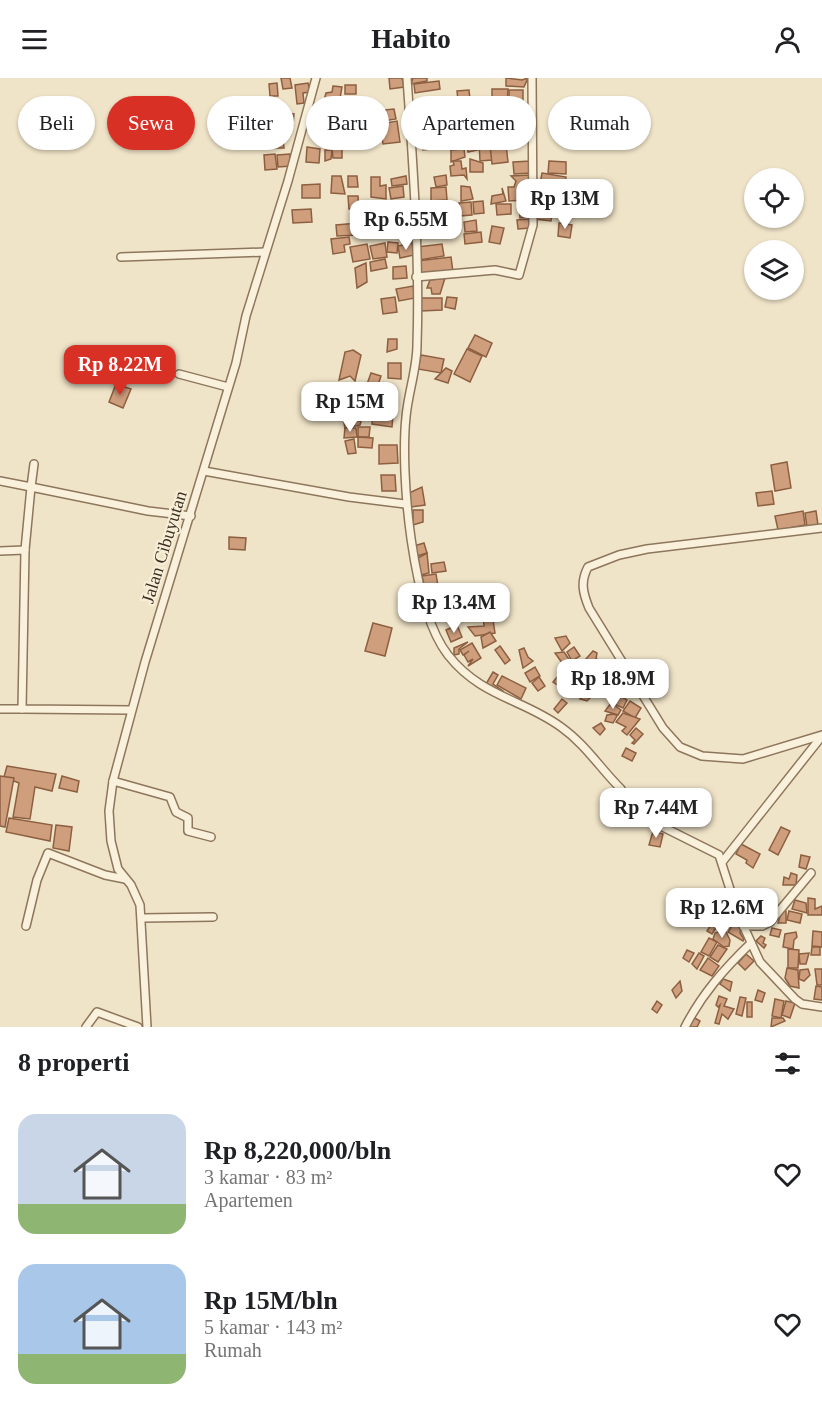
<!DOCTYPE html>
<html lang="id">
<meta charset="utf-8">
<style>
body{margin:0;font-family:Georgia,serif;background:#f2f2f2;color:#202124;height:100vh;display:flex;flex-direction:column;font-size:22px;white-space:nowrap}
*{box-sizing:border-box;margin:0}
p{font-size:20px;color:#757577}
.icon{flex:none;width:33px;height:33px;fill:none;stroke:currentColor;stroke-width:2;stroke-linecap:round;stroke-linejoin:round}
.map{position:relative;height:949px;overflow:hidden}
.drawer{display:flex;flex-direction:column;background:#fff;flex:1}
.drawer>*{flex:none}
.banner{position:absolute;left:18px;top:18px;width:786px;height:54px;display:flex;gap:12px}
.tools{position:absolute;left:744px;top:90px;display:grid;gap:12px}
.tools a{display:grid;place-items:center;width:60px;height:60px;border-radius:50%;background:#fff;box-shadow:0 2px 4px #0004;font-size:30px}
.price{position:absolute;translate:-50% -51px;padding:0 14px;border-radius:12px;background:#fff;color:#222;font-size:20px;line-height:39px;filter:drop-shadow(0 2px 3px #0008)}
.price::after{content:'';position:absolute;left:50%;top:36px;width:18px;height:14px;margin-left:-9px;background:inherit;clip-path:polygon(0 0,100% 0,50% 100%)}
.price.on{background:#d93025;color:#fff}
ul{padding:0;list-style:none}
li{display:flex;align-items:center;gap:18px;height:150px;padding:0 18px}
li span{display:grid;place-items:center;flex:none;width:168px;height:120px;border-radius:18px;color:#555}
li>.icon{margin-inline-start:auto}
span .icon{width:72px;height:72px;fill:#fffc;stroke-width:1}
li b{font-size:26px}
h2{display:flex;justify-content:space-between;align-items:center;height:72px;padding:0 18px;font-size:26px}
.pill{padding:0 21px;border-radius:27px;background:#fff;box-shadow:0 2px 4px #0004;font-size:21px;line-height:54px}
.pill.on{background:#d93025;color:#fff}
header{display:flex;justify-content:space-between;align-items:center;height:78px;padding:0 18px;background:#fff;font-size:27px;font-weight:700}
.map>svg:first-child{display:block}
</style>
<header><svg class="icon" aria-label="menu" viewBox="0 0 24 24"><path d="M4 6h16M4 12h16M4 18h16"/></svg>Habito<svg class="icon" aria-label="person" viewBox="0 0 24 24"><circle cx="12" cy="8" r="4"/><path d="M4 21q1-7 8-7t8 7"/></svg></header>
<div class="map">
<svg width="822" height="949" viewBox="0 0 822 949">
<rect width="100%" height="100%" fill="#f0e4c8"/>
<g fill="#cf9f7d" stroke="#8d5f41" stroke-width="1.5">
<polygon points="281,0 290,0 292,10 283,11"/>
<polygon points="389,0 402,0 404,9 390,11"/>
<polygon points="427,0 427,3 411,6 413,0"/>
<polygon points="506,0 522,2 528,0 524,9 506,8"/>
<polygon points="439,3 440,11 415,15 414,6"/>
<polygon points="277,5 278,18 270,18 269,6"/>
<polygon points="308,5 310,14 303,15 304,25 297,26 295,7"/>
<rect x="345" y="7" width="11" height="9"/>
<polygon points="333,8 342,9 339,26 336,30 323,26 326,15 332,14"/>
<polygon points="492,11 508,11 507,27 492,27"/>
<polygon points="469,12 470,21 458,23 457,13"/>
<rect x="509" y="12" width="14" height="24"/>
<polygon points="445,21 446,35 425,38 423,24"/>
<polygon points="324,29 335,31 333,42 321,40"/>
<polygon points="394,31 396,41 377,44 375,33"/>
<polygon points="493,31 508,32 507,46 492,45"/>
<polygon points="276,33 294,36 293,47 275,44"/>
<polygon points="486,33 487,44 470,46 469,34"/>
<polygon points="458,37 460,50 447,52 445,39"/>
<polygon points="267,40 267,54 257,54 257,41"/>
<polygon points="601,41 616,42 615,61 600,60"/>
<polygon points="397,43 400,64 383,66 380,46"/>
<polygon points="321,44 325,47 326,59 315,60 313,45"/>
<polygon points="330,44 342,45 341,58 329,57"/>
<polygon points="366,47 368,50 364,55 371,53 370,59 355,61 354,48"/>
<rect x="474" y="48" width="15" height="11"/>
<polygon points="564,49 577,50 575,66 557,63 558,50"/>
<polygon points="438,55 440,70 423,72 421,57"/>
<polygon points="269,61 283,61 284,70 270,70"/>
<polygon points="462,61 462,70 451,72 449,62"/>
<polygon points="345,62 342,70 334,70 334,63"/>
<polygon points="491,63 492,82 480,83 479,64"/>
<polygon points="477,65 478,72 468,74 467,66"/>
<polygon points="506,66 508,84 492,86 490,67"/>
<polygon points="307,69 320,71 319,85 306,84"/>
<polygon points="332,71 342,71 342,80 333,80"/>
<polygon points="464,71 465,79 451,84 451,72"/>
<polygon points="325,72 332,72 331,81 325,83"/>
<polygon points="275,76 277,91 265,92 264,77"/>
<polygon points="290,76 291,88 278,89 277,77"/>
<polygon points="470,81 483,85 483,94 470,94"/>
<polygon points="453,83 461,83 462,91 466,90 467,101 464,97 451,98 450,88 454,87"/>
<polygon points="531,83 532,95 514,96 513,84"/>
<polygon points="549,83 566,84 566,96 548,95"/>
<polygon points="542,95 566,99 564,110 540,106"/>
<polygon points="446,97 447,107 436,109 434,99"/>
<polygon points="531,97 532,110 520,110 518,114 527,114 524,122 509,123 508,109 514,109 516,103 511,98"/>
<polygon points="332,98 341,98 345,116 331,115"/>
<polygon points="348,98 357,98 358,109 348,109"/>
<polygon points="406,98 407,106 392,108 391,101"/>
<polygon points="371,99 380,99 380,108 386,107 386,121 371,119"/>
<polygon points="320,106 320,120 302,120 302,107"/>
<polygon points="403,108 404,119 391,121 389,110"/>
<polygon points="461,108 470,109 473,121 461,123"/>
<polygon points="446,109 447,122 431,123 431,110"/>
<polygon points="502,110 506,123 491,126 492,118 503,116"/>
<polygon points="348,118 358,118 359,131 349,131"/>
<polygon points="483,123 484,135 474,136 473,124"/>
<polygon points="471,124 472,137 460,138 459,125"/>
<polygon points="430,125 433,131 429,137 422,138 421,127"/>
<polygon points="537,125 553,127 551,143 535,141"/>
<polygon points="496,126 511,126 511,136 497,137"/>
<polygon points="529,127 530,139 520,140 519,128"/>
<polygon points="367,129 380,129 379,152 367,152"/>
<polygon points="311,131 312,144 293,145 292,132"/>
<polygon points="410,134 412,151 399,153 397,136"/>
<polygon points="395,136 397,153 383,155 380,138"/>
<polygon points="446,139 447,149 431,150 430,145 436,145 434,140"/>
<polygon points="529,141 530,150 518,151 517,142"/>
<polygon points="476,142 477,153 465,154 464,144"/>
<polygon points="358,145 358,157 337,158 336,147"/>
<polygon points="559,145 572,147 570,160 558,158"/>
<polygon points="492,148 504,150 500,166 489,164"/>
<polygon points="481,154 482,164 465,166 464,156"/>
<polygon points="349,159 350,166 344,167 345,174 333,176 331,161"/>
<polygon points="388,164 398,165 397,175 387,174"/>
<polygon points="385,165 387,179 373,181 370,168"/>
<polygon points="412,165 414,177 400,180 398,168"/>
<polygon points="367,166 370,181 353,184 350,169"/>
<polygon points="442,166 444,178 419,182 417,169"/>
<polygon points="451,179 453,194 419,197 417,183"/>
<polygon points="385,181 387,190 371,193 370,184"/>
<polygon points="366,185 367,204 357,210 355,190"/>
<polygon points="406,188 407,200 393,201 393,189"/>
<polygon points="445,200 440,216 432,216 431,210 427,210 430,202"/>
<polygon points="413,208 415,220 399,223 396,211"/>
<polygon points="395,219 397,234 383,236 381,221"/>
<polygon points="447,219 457,220 455,231 445,229"/>
<polygon points="420,220 442,220 442,232 421,233"/>
<polygon points="475,257 492,265 486,279 468,270"/>
<polygon points="388,261 397,261 397,271 387,274"/>
<polygon points="467,271 482,278 470,304 454,296"/>
<polygon points="353,272 361,277 355,303 350,298 339,302 345,274"/>
<polygon points="421,277 444,281 441,295 418,291"/>
<polygon points="388,285 401,285 401,301 388,300"/>
<polygon points="446,290 452,293 448,305 435,301"/>
<polygon points="371,295 381,298 376,313 366,309"/>
<polygon points="116,306 131,311 123,330 109,324"/>
<polygon points="374,321 384,322 382,336 393,337 392,349 372,346"/>
<polygon points="340,323 360,325 358,339 344,337"/>
<polygon points="343,340 361,343 360,347 345,350"/>
<polygon points="358,349 370,349 369,359 358,359"/>
<polygon points="345,350 356,350 357,359 344,360"/>
<polygon points="358,359 373,360 372,370 358,369"/>
<polygon points="354,361 356,375 348,376 345,363"/>
<polygon points="379,367 397,367 398,385 379,386"/>
<polygon points="787,384 791,410 775,413 771,387"/>
<polygon points="381,397 395,397 396,413 382,413"/>
<polygon points="422,409 425,427 411,429 409,415"/>
<polygon points="772,413 774,426 758,428 756,415"/>
<polygon points="413,432 423,432 423,444 413,447"/>
<polygon points="803,433 805,447 778,452 775,438"/>
<polygon points="816,433 818,447 807,449 805,435"/>
<polygon points="229,459 246,460 245,472 229,471"/>
<polygon points="424,465 427,475 417,478 414,468"/>
<polygon points="427,475 429,495 421,497 418,480"/>
<polygon points="444,484 446,493 432,495 431,486"/>
<polygon points="436,496 439,514 426,516 422,498"/>
<polygon points="448,514 451,528 438,530 436,516"/>
<polygon points="490,522 495,555 475,558 468,549 484,548 483,534 476,532 475,524"/>
<polygon points="452,529 454,540 440,542 438,531"/>
<polygon points="373,545 392,550 385,578 365,573"/>
<polygon points="457,547 462,559 451,564 446,552"/>
<polygon points="490,554 496,563 483,570 481,559"/>
<polygon points="566,558 570,565 562,573 555,560"/>
<polygon points="468,564 459,571 459,576 454,577 454,570"/>
<polygon points="472,565 481,580 468,588 473,581 468,584 464,577 469,573 463,577 460,572"/>
<polygon points="500,568 510,582 505,586 495,572"/>
<polygon points="574,569 580,578 572,583 567,574"/>
<polygon points="524,570 528,579 533,583 523,590 519,572"/>
<polygon points="593,573 597,575 596,581 602,583 596,589 586,581"/>
<polygon points="564,574 571,584 565,589 555,575"/>
<polygon points="589,587 601,596 597,600 584,593"/>
<polygon points="535,589 540,598 530,604 525,595"/>
<polygon points="569,589 574,596 568,601 563,594"/>
<polygon points="493,594 498,597 493,606 503,613 503,617 486,606"/>
<polygon points="502,598 526,610 521,621 497,607"/>
<polygon points="558,598 566,604 562,604 559,608 553,604"/>
<polygon points="539,599 545,608 538,613 532,605"/>
<polygon points="564,605 574,613 570,618 560,610"/>
<polygon points="591,612 595,615 587,623 580,621"/>
<polygon points="619,617 627,622 623,630 614,626"/>
<polygon points="562,621 567,625 558,635 554,631"/>
<polygon points="630,623 641,630 635,640 623,633"/>
<polygon points="611,625 621,632 618,637 605,633"/>
<polygon points="623,635 640,641 627,657 622,653 626,649 616,644"/>
<polygon points="614,636 617,638 613,645 605,643 607,637"/>
<polygon points="601,645 605,651 600,657 593,650"/>
<polygon points="636,650 643,656 634,666 632,665 635,662 630,657"/>
<polygon points="626,670 636,675 632,683 622,678"/>
<polygon points="7,688 56,696 52,713 35,709 30,741 13,739 19,705 4,699"/>
<polygon points="0,698 14,700 5,749 0,748"/>
<polygon points="62,698 79,703 77,714 59,710"/>
<polygon points="9,740 52,747 50,763 6,754"/>
<polygon points="56,747 72,749 69,773 53,770"/>
<polygon points="781,749 790,753 778,777 769,772"/>
<polygon points="653,753 663,756 660,769 649,767"/>
<polygon points="741,766 760,776 753,790 746,785 747,782 736,776"/>
<polygon points="801,777 810,779 806,791 799,789"/>
<polygon points="791,795 797,797 796,807 783,807 784,799 789,801"/>
<polygon points="808,820 815,821 815,831 822,828 822,837 808,837"/>
<polygon points="795,822 806,825 807,835 792,831"/>
<polygon points="782,832 786,833 786,845 778,845"/>
<polygon points="789,833 802,836 800,845 787,842"/>
<polygon points="734,844 741,850 740,855 744,861 743,863 728,854"/>
<polygon points="712,845 717,848 712,856 707,853"/>
<polygon points="772,850 781,852 779,859 770,857"/>
<polygon points="721,853 726,854 730,862 729,868 724,869 713,861 715,855"/>
<polygon points="813,853 822,854 822,869 812,868"/>
<polygon points="796,854 797,859 794,862 793,871 783,869 785,856"/>
<polygon points="761,858 765,860 763,865 766,867 764,870 756,863"/>
<polygon points="709,860 717,864 709,878 701,874"/>
<polygon points="718,867 727,871 718,884 710,879"/>
<polygon points="812,869 820,869 820,877 811,877"/>
<polygon points="788,871 799,872 798,890 788,890"/>
<polygon points="687,872 694,875 689,884 683,880"/>
<polygon points="699,875 704,878 697,891 692,886"/>
<polygon points="809,875 806,886 800,886 799,876"/>
<polygon points="746,876 754,883 745,892 738,885"/>
<polygon points="708,880 719,888 712,898 700,892"/>
<polygon points="787,890 798,892 799,910 790,908 785,900"/>
<polygon points="808,891 810,897 804,903 799,901 800,892"/>
<polygon points="815,891 822,891 822,907 817,907"/>
<polygon points="723,901 732,904 730,913 720,906"/>
<polygon points="680,903 682,913 676,920 672,912"/>
<polygon points="816,908 822,909 822,922 814,921"/>
<polygon points="758,912 765,915 762,924 755,922"/>
<polygon points="719,918 727,921 724,928 734,931 728,941 722,936 719,946 715,945 720,927 718,929 716,927"/>
<polygon points="740,919 746,920 742,938 736,936"/>
<polygon points="775,921 784,923 781,940 772,938"/>
<polygon points="657,923 662,927 657,935 652,931"/>
<polygon points="786,923 795,925 790,940 782,937"/>
<rect x="747" y="924" width="5" height="15"/>
<polygon points="693,939 700,943 697,949 688,949"/>
<polygon points="772,940 783,940 785,943 771,949"/>
</g>
<g fill="none" stroke-linecap="round" stroke-linejoin="round">
<defs>
<g id="street">
<path d="M407,0C413,87 420,180 417,267C417,291 408,315 406,339C400,396 412,531 448,577C481,619 523,621 561,649C585,666 600,690 621,711V728L719,777L738,836L760,884L795,921L802,926L822,929"/>
<polyline points="121,179 265,174"/>
<polyline points="416,199 495,192 519,197 533,147 532,0"/>
<polyline points="179,296 228,309"/>
<polyline points="204,393 349,419 405,426"/>
<polyline points="0,403 31,409 34,386"/>
<path d="M822,450L647,471L619,477L588,489C580,504 583,515 589,530L663,650L680,669L702,678L743,681L822,657"/>
<polyline points="0,473 25,472"/>
<polyline points="0,631 22,631"/>
<polyline points="131,632 22,631 25,472 31,409 148,433 191,438"/>
<polyline points="113,703 170,719 176,734 188,740 188,753 211,759"/>
<polyline points="723,783 822,658"/>
<polyline points="142,840 213,839"/>
<polyline points="26,848 37,802 48,775 105,797 125,801"/>
<polyline points="743,848 762,848 770,844 811,795"/>
<polyline points="86,949 97,934 138,949"/>
<polyline points="147,949 140,827 131,807 118,791 111,763 109,733 113,703 145,584 236,285 246,238 288,103 316,0"/>
<path d="M685,949C702,916 724,891 751,865"/>
</g>
</defs>
<use href="#street" stroke="#8d765c" stroke-width="10"/>
<use href="#street" stroke="#faf1dc" stroke-width="7"/>
</g>
<g text-anchor="middle" dominant-baseline="central" stroke-width="4.5" stroke-linejoin="round" paint-order="stroke">
<g font-size="18" fill="#3d2e20" stroke="#f7eed8">
<text transform="translate(164 469) rotate(-73)">Jalan Cibuyutan</text>
</g>
</g>
</svg>
<div class="tools">
<a><svg class="icon" aria-label="locate" viewBox="0 0 24 24"><circle cx="12" cy="12" r="6"/><path d="M12 2v4M12 18v4M2 12h4M18 12h4"/></svg></a>
<a><svg class="icon" aria-label="layers" viewBox="0 0 24 24"><path d="M12 4l9 5-9 5-9-5zM3 14l9 5 9-5"/></svg></a>
</div>
<b class="price" style="left:565px;top:152px">Rp 13M</b>
<b class="price" style="left:406px;top:173px">Rp 6.55M</b>
<b class="price on" style="left:120px;top:318px">Rp 8.22M</b>
<b class="price" style="left:350px;top:355px">Rp 15M</b>
<b class="price" style="left:454px;top:556px">Rp 13.4M</b>
<b class="price" style="left:613px;top:632px">Rp 18.9M</b>
<b class="price" style="left:656px;top:761px">Rp 7.44M</b>
<b class="price" style="left:722px;top:861px">Rp 12.6M</b>
<div class="banner">
<a class="pill">Beli</a>
<a class="pill on">Sewa</a>
<a class="pill">Filter</a>
<a class="pill">Baru</a>
<a class="pill">Apartemen</a>
<a class="pill">Rumah</a>
</div>
</div>
<section class="drawer">
<h2>8 properti<svg class="icon" aria-label="filters" viewBox="0 0 24 24"><path d="M4 7h16M4 17h16"/><circle cx="9" cy="7" r="2"/><circle cx="15" cy="17" r="2"/></svg></h2>
<ul>
<li><span style="background:linear-gradient(#c9d6e8 75%,#8fb573 0)"><svg class="icon" aria-label="home" viewBox="0 0 24 24"><path d="M3 11l9-7 9 7M6 9v11h12V9"/></svg></span><div><b>Rp 8,220,000/bln</b><p>3 kamar · 83 m²</p><p>Apartemen</p></div><svg class="icon" aria-label="heart" viewBox="0 0 24 24"><path d="M12 20l-8-8c-3-5 5-10 8-4 3-6 11-1 8 4z"/></svg></li>
<li><span style="background:linear-gradient(#a9c7e8 75%,#8fb573 0)"><svg class="icon" aria-label="home" viewBox="0 0 24 24"><path d="M3 11l9-7 9 7M6 9v11h12V9"/></svg></span><div><b>Rp 15M/bln</b><p>5 kamar · 143 m²</p><p>Rumah</p></div><svg class="icon" aria-label="heart" viewBox="0 0 24 24"><path d="M12 20l-8-8c-3-5 5-10 8-4 3-6 11-1 8 4z"/></svg></li>
</ul>
</section>
